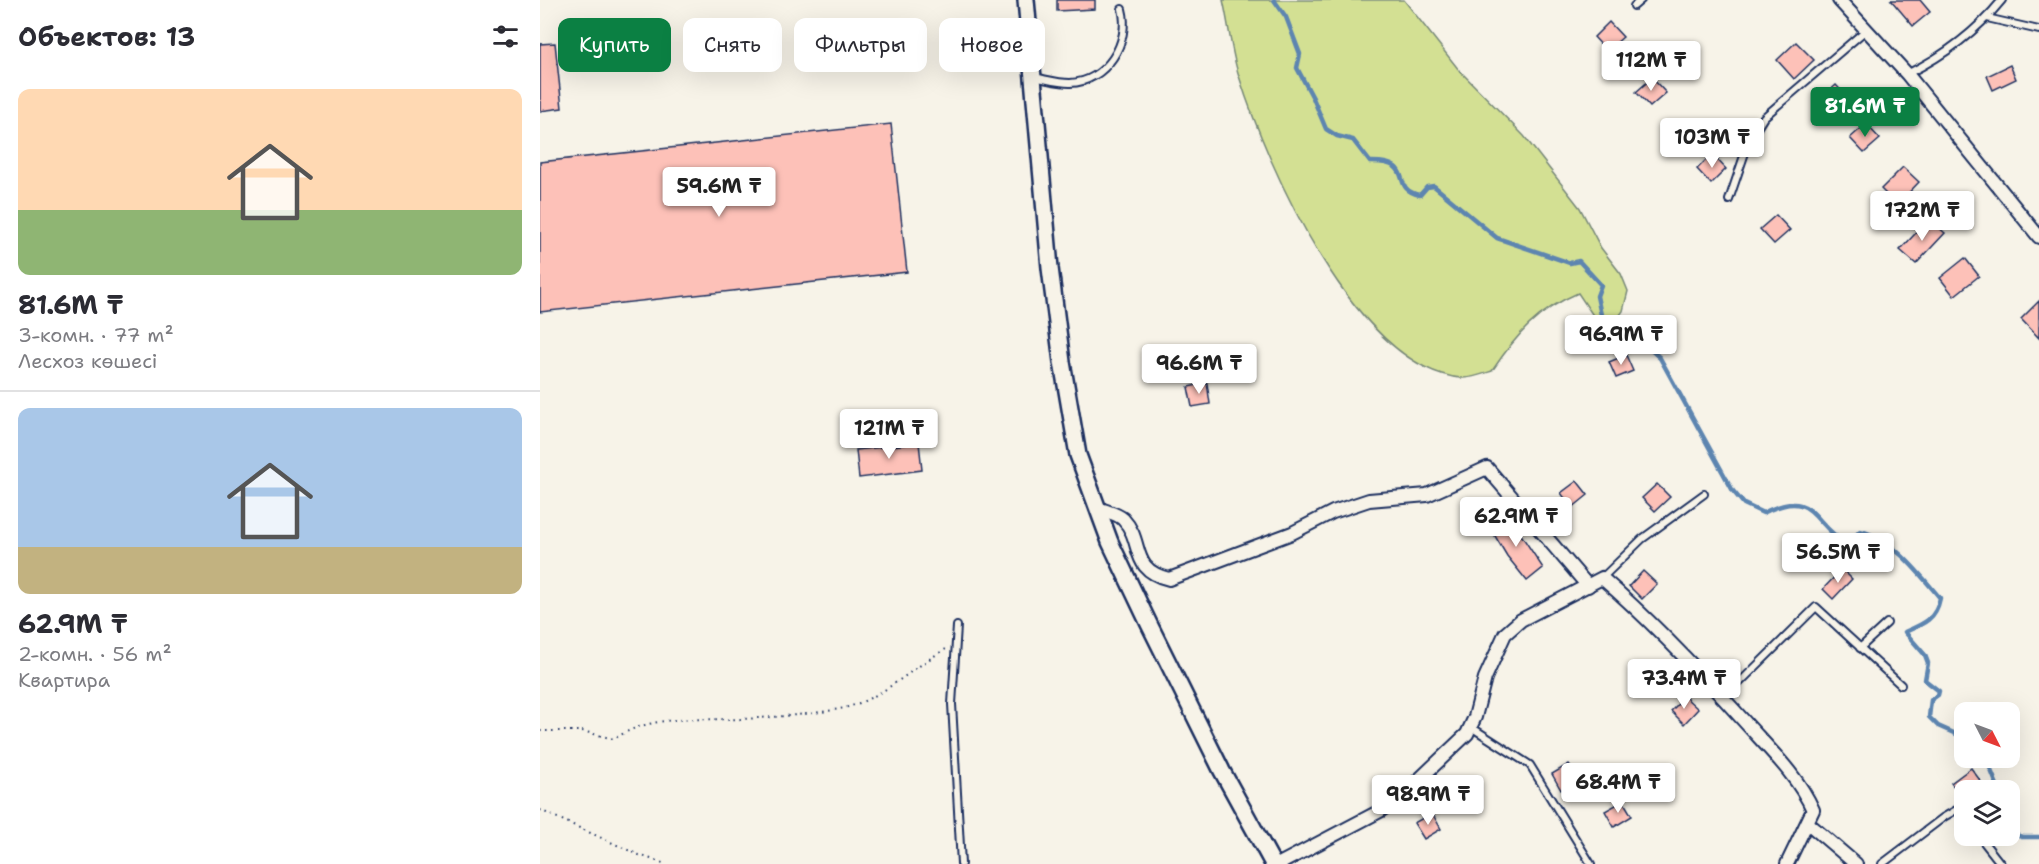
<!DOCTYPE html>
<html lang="ru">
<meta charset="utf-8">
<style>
body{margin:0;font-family:"Shantell Sans",sans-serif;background:#f2f2f3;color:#2b2b33;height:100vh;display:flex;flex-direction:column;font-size:22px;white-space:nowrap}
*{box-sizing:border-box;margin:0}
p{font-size:20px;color:#7c7c81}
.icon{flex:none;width:33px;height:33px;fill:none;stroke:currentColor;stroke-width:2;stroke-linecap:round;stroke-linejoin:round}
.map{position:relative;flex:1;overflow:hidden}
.panel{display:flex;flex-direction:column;background:#fff;width:540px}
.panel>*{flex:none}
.guide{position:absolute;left:18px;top:18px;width:570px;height:54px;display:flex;gap:12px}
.needle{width:39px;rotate:132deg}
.fabs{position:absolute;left:1414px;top:702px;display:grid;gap:12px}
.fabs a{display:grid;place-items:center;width:66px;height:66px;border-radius:12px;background:#fff;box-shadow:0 6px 24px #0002;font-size:30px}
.price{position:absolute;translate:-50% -51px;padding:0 14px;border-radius:6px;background:#fff;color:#222;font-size:20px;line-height:39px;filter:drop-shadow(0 2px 3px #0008)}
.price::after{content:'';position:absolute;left:50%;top:36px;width:18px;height:14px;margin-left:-9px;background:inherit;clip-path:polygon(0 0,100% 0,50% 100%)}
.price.current{background:#0b8043;color:#fff}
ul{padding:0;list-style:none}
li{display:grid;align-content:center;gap:12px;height:318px;padding:0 18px}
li+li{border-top:2px solid #e1e1e2}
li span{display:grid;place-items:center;height:186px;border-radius:12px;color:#555}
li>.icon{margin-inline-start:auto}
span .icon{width:108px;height:108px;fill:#fffc;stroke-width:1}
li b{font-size:26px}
h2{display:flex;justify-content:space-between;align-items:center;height:72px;padding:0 18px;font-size:26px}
.pill{padding:0 21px;border-radius:12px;background:#fff;box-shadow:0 6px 24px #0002;font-size:21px;line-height:54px}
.pill.current{background:#0b8043;color:#fff}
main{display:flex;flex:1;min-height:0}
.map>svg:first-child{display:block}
</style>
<main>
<section class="panel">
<h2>Объектов: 13<svg class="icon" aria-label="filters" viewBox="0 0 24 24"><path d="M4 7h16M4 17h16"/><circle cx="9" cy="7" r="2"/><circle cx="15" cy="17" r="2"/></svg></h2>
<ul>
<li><span style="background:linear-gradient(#ffd9b3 65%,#8fb573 0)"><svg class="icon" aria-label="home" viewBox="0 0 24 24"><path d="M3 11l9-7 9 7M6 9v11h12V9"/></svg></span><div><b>81.6M ₸</b><p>3-комн. · 77 m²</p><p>Лесхоз көшесі</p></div></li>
<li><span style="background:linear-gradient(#a9c7e8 75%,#c2b280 0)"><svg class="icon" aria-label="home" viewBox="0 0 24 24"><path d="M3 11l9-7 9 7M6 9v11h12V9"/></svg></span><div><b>62.9M ₸</b><p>2-комн. · 56 m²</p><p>Квартира</p></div></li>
</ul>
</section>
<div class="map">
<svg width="1499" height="864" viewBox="0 0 1499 864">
<rect width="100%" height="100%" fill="#f7f3e8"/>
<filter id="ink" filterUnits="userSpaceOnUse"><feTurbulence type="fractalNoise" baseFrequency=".0167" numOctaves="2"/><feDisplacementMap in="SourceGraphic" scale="12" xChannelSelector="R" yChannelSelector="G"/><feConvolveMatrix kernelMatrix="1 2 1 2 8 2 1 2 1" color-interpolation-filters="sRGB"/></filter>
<g filter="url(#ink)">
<path fill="#d3e093" stroke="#778878" stroke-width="1.5" d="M683,0H864L919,70L984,136L1040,208L1061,248L1081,274L1088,291L1083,311L1069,330L1056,320L1038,293C998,310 976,335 952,371C943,374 930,379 921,378C815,367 727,165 699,76C691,52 689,25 683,0Z"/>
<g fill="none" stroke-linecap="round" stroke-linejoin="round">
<g stroke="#5d85b0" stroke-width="4.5">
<path d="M734,0L746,17L760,54L757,68L773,98L786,129L797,136L813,140L830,162C878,161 848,189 880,195L887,187L894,186L957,238L1030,263L1039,261L1061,285L1057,296L1061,315L1071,323L1083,324L1120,358L1193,491L1204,504L1223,513C1276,487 1270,523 1307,544L1320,531C1352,538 1379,573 1400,598C1396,619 1384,624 1365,632L1385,655L1388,663L1385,680L1399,691L1398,695L1391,700L1389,717L1398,726L1425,738"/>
<polyline points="1446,758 1459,790"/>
<polyline points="1470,833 1482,837 1499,837"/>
</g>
</g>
<g fill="#fdc1b8" stroke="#1b2f5e" stroke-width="1.5">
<polygon points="517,0 555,0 555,9 517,11"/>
<polygon points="1351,0 1380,0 1390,12 1373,26"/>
<polygon points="1069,22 1083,37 1067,51 1054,37"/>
<polygon points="1256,42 1274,60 1254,79 1237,60"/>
<polygon points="15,43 22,108 0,111 0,44"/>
<polygon points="1470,65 1476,79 1453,90 1447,76"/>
<polygon points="1112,78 1126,93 1110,107 1096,92"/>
<polygon points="1296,85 1312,102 1292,121 1276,103"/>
<polygon points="351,124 367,272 0,312 0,162"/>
<polygon points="1326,124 1340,139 1324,153 1310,138"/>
<polygon points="1172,154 1186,169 1171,184 1157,169"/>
<polygon points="1363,167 1379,182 1357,205 1341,189"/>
<polygon points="1236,215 1250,230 1234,244 1220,229"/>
<polygon points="1389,219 1405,233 1376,264 1360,250"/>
<polygon points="1425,258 1439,276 1414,296 1400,278"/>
<polygon points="1499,301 1499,338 1481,319"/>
<polygon points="1086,355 1093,371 1076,378 1069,362"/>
<polygon points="667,383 670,404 652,407 648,387"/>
<polygon points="379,443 382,470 319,478 316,450"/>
<polygon points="1037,481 1048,495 1032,508 1021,493"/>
<polygon points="1117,484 1130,497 1115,511 1102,498"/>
<polygon points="968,515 1003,568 987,581 967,556 949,526"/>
<polygon points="1302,569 1312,579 1293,599 1283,589"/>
<polygon points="1103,571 1117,584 1102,599 1089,586"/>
<polygon points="1145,697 1158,709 1144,724 1131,711"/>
<polygon points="1029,764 1039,779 1021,790 1012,774"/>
<polygon points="1431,768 1442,783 1432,790 1425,790 1424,800 1411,783"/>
<polygon points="1083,801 1092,816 1074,827 1065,811"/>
<polygon points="892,813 901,829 884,839 874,823"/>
</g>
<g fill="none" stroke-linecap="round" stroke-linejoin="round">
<defs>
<g id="service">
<polyline points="1094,6 1101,0"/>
<polyline points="1447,18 1499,30"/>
<path d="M1367,74C1404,56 1436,32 1462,0"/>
<path d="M493,77C505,79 518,83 530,83C566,82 591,42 582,9"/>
<polyline points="1189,200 1209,141 1224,117 1326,30"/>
<polyline points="1062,578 1102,539 1164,494"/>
<polyline points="417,626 412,704 421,864"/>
<polyline points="1320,648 1347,623"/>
<polyline points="1184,698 1276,607 1361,685"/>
<polyline points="931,727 990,765 1051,864"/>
<polyline points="1439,836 1461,864"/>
<polyline points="1342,864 1404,817 1425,805"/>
</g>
<g id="minor">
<polyline points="1299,0 1367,74 1499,237"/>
<path d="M558,508C565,511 578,514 583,519C605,542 588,569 629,579L752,533L793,512L829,500L887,495L947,468L1048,586"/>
<polyline points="1269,824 1316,864"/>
<path d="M739,864L840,811L865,793L927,734L935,717L945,678L965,634L981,620L1062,578C1113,622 1159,671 1204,721C1229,749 1258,776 1273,810L1247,864"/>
</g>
<polyline id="tertiary" points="486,0 510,268 522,362 538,455 570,542 609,624 682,771 733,864"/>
</defs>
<use href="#service" stroke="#1b2f5e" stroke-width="10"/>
<use href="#minor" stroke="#1b2f5e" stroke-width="16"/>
<use href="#tertiary" stroke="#1b2f5e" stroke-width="20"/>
<g stroke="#1b2f5e" stroke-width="2" stroke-dasharray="1.5 4.5" stroke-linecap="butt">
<path d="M0,731H42L74,739C113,713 158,721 203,719C234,717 268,715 299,709C339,702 371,668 406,649"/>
<polyline points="0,810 99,855 126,864"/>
</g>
<use href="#service" stroke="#f7f3e8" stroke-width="6"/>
<use href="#minor" stroke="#f7f3e8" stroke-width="12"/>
<use href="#tertiary" stroke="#f7f3e8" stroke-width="15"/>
</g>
</g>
</svg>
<div class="fabs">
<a><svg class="needle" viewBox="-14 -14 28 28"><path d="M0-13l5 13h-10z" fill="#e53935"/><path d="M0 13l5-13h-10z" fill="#7c7c81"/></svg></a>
<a><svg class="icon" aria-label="layers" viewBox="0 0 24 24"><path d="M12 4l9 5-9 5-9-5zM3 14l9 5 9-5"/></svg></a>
</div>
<b class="price" style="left:1111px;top:92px">112M ₸</b>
<b class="price current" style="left:1325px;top:138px">81.6M ₸</b>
<b class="price" style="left:1172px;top:169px">103M ₸</b>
<b class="price" style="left:179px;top:218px">59.6M ₸</b>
<b class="price" style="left:1382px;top:242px">172M ₸</b>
<b class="price" style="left:1081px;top:366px">96.9M ₸</b>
<b class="price" style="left:659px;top:395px">96.6M ₸</b>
<b class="price" style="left:349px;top:460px">121M ₸</b>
<b class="price" style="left:976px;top:548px">62.9M ₸</b>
<b class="price" style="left:1298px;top:584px">56.5M ₸</b>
<b class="price" style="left:1144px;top:710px">73.4M ₸</b>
<b class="price" style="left:1078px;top:814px">68.4M ₸</b>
<b class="price" style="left:888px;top:826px">98.9M ₸</b>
<div class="guide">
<a class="pill current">Купить</a>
<a class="pill">Снять</a>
<a class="pill">Фильтры</a>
<a class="pill">Новое</a>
</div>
</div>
</main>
